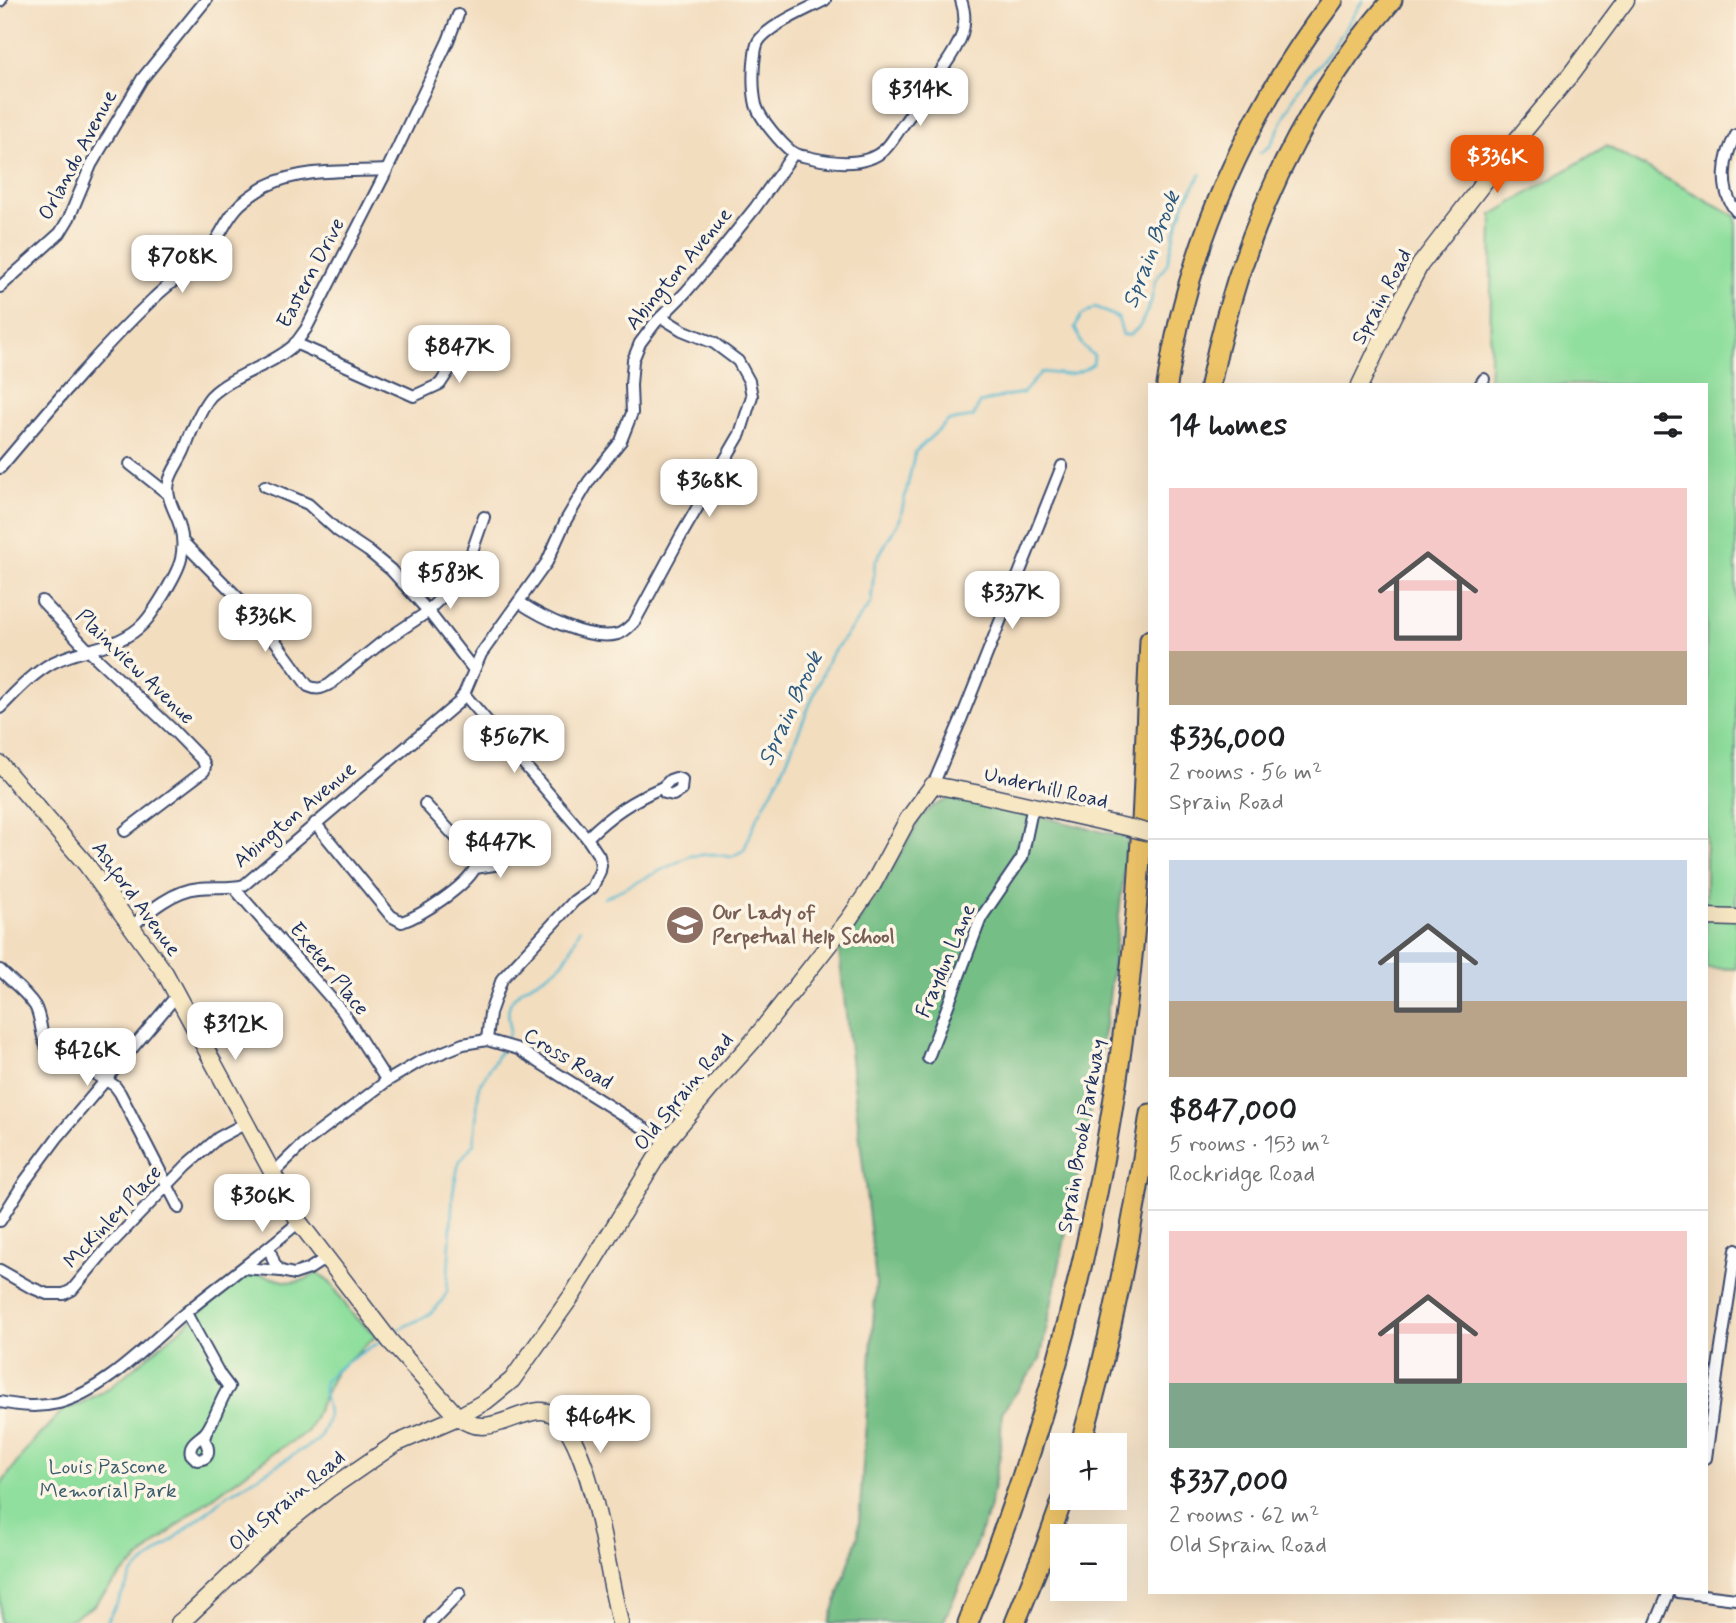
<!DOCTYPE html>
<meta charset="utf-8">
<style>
body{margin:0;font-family:Mynerve,sans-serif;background:#f6f6f6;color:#202124;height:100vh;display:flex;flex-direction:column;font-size:26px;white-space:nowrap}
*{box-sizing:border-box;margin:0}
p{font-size:23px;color:#757577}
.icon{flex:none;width:38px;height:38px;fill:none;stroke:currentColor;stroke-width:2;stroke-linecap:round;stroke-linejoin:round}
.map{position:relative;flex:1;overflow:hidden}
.drawer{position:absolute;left:1148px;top:383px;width:560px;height:1211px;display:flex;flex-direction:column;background:#fff;border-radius:0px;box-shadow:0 7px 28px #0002}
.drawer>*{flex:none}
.controls{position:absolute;left:1050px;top:1433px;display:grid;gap:14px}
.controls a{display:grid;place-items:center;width:77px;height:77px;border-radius:0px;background:#fff;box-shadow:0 7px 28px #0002;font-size:35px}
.price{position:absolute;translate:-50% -60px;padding:0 16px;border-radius:14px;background:#fff;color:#222;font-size:23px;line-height:46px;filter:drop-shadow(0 2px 4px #0008)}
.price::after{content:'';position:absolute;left:50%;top:42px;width:21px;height:16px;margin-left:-10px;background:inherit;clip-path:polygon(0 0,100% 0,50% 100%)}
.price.on{background:#ea580c;color:#fff}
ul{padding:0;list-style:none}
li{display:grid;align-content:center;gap:14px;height:371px;padding:0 21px}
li+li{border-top:2px solid #e0e0e0}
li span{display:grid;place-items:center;height:217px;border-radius:0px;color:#555}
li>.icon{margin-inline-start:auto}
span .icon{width:126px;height:126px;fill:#fffc;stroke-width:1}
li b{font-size:30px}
h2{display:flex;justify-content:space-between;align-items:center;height:84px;padding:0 21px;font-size:30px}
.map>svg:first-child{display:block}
</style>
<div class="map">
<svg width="1736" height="1623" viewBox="0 0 1736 1623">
<rect width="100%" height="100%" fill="#fcf5e5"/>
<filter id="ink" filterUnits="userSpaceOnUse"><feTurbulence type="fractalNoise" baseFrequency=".0143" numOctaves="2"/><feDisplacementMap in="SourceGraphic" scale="14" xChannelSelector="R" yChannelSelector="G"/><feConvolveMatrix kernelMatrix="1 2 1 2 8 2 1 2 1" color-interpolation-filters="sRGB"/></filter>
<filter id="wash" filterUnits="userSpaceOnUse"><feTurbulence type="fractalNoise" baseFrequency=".00686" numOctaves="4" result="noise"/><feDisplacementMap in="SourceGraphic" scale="28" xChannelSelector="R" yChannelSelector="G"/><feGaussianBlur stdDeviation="1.57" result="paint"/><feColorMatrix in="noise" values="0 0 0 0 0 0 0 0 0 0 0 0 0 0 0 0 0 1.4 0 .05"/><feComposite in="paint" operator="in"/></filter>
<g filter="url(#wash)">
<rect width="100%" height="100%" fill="#f3ddbf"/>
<g fill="#90df9e" stroke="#56877e" stroke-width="2">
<polygon points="1606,146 1736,216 1736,969 1706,968 1706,385 1489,385 1490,363 1492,215"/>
<path d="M317,1273C333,1279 342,1303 354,1316C361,1324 370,1328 376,1336L336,1371L307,1432L270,1455L188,1516L123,1573L93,1606L64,1623H0V1486L29,1446L64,1409L75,1406L107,1390L237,1282C262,1267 267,1280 291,1282C301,1283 309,1278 317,1273Z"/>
</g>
<polygon fill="#74be85" stroke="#487672" stroke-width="2" points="952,797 970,799 1128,838 1108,1008 1085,1140 1040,1360 1002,1412 1000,1455 989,1510 962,1580 943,1623 829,1623 858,1536 876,1282 839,952 886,880 921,817 933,806"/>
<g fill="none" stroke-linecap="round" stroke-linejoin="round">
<g stroke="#53bad1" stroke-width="2.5">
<polyline points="1260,153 1270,146 1299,88 1332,49 1363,0"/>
<path d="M604,898L690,856L713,854L731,857L744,850L756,820L781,774L830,656L871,603L875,562L900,519L915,452L948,421L973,417L980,403L1005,396L1023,393L1042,372C1064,375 1074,377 1093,364L1094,356L1082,345L1075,327L1081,316L1095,307L1118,318L1123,335H1130L1140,326L1151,302L1155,281L1167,264L1175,231L1186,200L1201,174"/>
<path d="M508,1036C513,1025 505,1015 510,1004C519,985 549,978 562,963C570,955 575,939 580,929"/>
<path d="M391,1334C416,1318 432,1321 447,1292L453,1192L459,1162L474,1143L479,1086L501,1050"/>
<path d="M106,1623L134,1572L226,1496L318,1440C322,1432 328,1424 328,1415C328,1404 321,1392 325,1382C331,1369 370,1348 383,1340"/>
</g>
</g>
</g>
<g filter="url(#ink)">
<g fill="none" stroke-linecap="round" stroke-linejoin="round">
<defs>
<g id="street">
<path d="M825,0C808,9 767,26 758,42C755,48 755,56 754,63C753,76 753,92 756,105C760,119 781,143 792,152C797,156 805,156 812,158C834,163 865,167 884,150C890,145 895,136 900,129C911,113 923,98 934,82C951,54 973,34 961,0"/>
<polyline points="0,1 1,0"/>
<path d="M1736,135C1723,157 1719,190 1736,211"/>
<polyline points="0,287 60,233 69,218 91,165 142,79 206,0"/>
<polyline points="295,343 414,396 440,384 471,337"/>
<polyline points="1480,385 1484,379"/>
<polyline points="130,464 168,494"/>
<path d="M0,468C49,410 98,351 154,298C169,283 188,272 203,257C218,243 223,224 236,209C243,200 256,192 266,186C302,168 347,172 387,170"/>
<polyline points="265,486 308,504 338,531 368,551 391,570 428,611 474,670"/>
<path d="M183,542L260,620L308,686C317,690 321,689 330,684L381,643L423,615L459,581L468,563L484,517"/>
<polyline points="42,601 88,650 172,729 203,761 205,766 204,771 125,831"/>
<path d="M519,602C541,617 591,642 618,634C625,632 630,626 635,621L682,534L740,434L752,396L749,381L738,361L714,343L682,330L661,317"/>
<polyline points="464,694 587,838 599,856 601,865 600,871 592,888 574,901 502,979 490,1013 487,1040"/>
<path d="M0,708C16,692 32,674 52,663C82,647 120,649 144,623C154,612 178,573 181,559C183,549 183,537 180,527C176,511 165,499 169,482C171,472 179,462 183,453C187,445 189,436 193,428C197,419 204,404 211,396C234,374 269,367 293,346C298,341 302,334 306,329L387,170L448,41L458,15"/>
<polygon points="676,778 682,780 681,790 673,795 665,793 663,787 670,780"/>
<polyline points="933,785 962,717 1062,466"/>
<polyline points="425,804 475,858 475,868"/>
<path d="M315,823L391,916L402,922C422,915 465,887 475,868"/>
<path d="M587,838C611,814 633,800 663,787"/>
<polyline points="475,868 500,864 508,857"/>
<polyline points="234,888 343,1012 387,1081"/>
<path d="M131,927C149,911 174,890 199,888C214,886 228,889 244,885L458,703L464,694L481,654L547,562L566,520L589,481L621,441L632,413L631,385L633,360L640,343L655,323L685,293L710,264L755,208L794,153"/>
<path d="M0,970C11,981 26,992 35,1006C42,1019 40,1035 47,1048L106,1080L115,1086L120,1093L179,1208"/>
<polyline points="928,1058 981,918 1022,858 1033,805"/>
<polyline points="273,1173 303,1144 387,1081 419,1062 463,1044 487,1040 518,1049 666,1142"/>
<polyline points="0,1221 25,1181 57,1138 177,995"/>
<polyline points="269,1248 275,1265 281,1271"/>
<polyline points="243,1268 281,1271 294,1274 309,1269 326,1258"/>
<polyline points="0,1270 30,1287 47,1294 64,1294 72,1290 108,1247 187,1165 218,1138 246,1123"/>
<path d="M186,1313L220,1375L229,1387C219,1401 216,1418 206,1432"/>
<path d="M0,1402C20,1406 38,1408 59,1403C106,1390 148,1344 185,1313C223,1282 262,1254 299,1222"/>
<path d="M206,1432L204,1439C210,1449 211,1459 197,1460L191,1454C188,1443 199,1439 206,1432Z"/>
<polyline points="1706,1458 1719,1361 1736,1250"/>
<polyline points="1678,1592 1736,1599"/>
<polyline points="431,1623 460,1593"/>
<polyline points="1656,1623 1669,1592"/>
</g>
<g id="secondary">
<polyline points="1360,385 1394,314 1420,265 1515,142 1571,74 1626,0"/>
<path d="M0,764L86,864L165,973L299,1222L390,1341L458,1417C486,1439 510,1414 539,1411C583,1407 602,1538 609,1570C612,1588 616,1605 620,1623"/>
<polyline points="1706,917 1736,918"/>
<polyline points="179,1623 190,1614 285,1524 328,1490 395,1444 458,1417 486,1401 512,1380 573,1294 666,1142 710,1089 753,1041 849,919 873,884 908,819 933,785 975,793 1131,828"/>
</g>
<g id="highway">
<path d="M1167,385C1188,244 1247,113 1333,0"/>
<path d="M1210,385C1239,242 1296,111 1392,0"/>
<path d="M1080,1446C1112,1337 1133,1226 1150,1114"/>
<path d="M968,1623C1056,1408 1111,1178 1133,947C1143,845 1145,742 1150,640"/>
<polyline points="1015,1623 1045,1549 1063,1498"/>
</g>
</defs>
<use href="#street" stroke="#3b496d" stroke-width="14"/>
<use href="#secondary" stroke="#3b496d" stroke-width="19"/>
<use href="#highway" stroke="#3b496d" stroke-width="23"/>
<use href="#street" stroke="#fff" stroke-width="10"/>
<use href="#secondary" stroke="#f8e7c3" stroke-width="16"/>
<use href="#highway" stroke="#eec469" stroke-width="19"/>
<defs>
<polyline id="secondary-bridge" points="1131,828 1150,833"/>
</defs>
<use href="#secondary-bridge" stroke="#3b496d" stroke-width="19" stroke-linecap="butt"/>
<use href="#secondary-bridge" stroke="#f8e7c3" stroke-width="16"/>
</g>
</g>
<defs>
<symbol id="school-disc" viewBox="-11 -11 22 22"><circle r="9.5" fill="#8d6e63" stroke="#fcf5e5"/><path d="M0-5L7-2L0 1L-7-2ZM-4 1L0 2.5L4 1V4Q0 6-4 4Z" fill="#fff"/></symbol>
</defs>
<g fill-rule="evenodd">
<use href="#school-disc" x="663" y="903" width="44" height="44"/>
</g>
<g text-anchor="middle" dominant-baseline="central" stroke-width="7" stroke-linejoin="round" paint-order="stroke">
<g font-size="21" fill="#1b2f5e" stroke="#fcf5e5">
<text transform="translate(78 155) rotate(-62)">Orlando Avenue</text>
<text transform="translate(679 269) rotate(-50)">Abington Avenue</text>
<text transform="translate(311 273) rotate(-62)">Eastern Drive</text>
<text transform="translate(1382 297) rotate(-62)">Sprain Road</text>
<text transform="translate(135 667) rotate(44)">Plainview Avenue</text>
<text transform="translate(1046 788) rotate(13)">Underhill Road</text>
<text transform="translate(295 815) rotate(-40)">Abington Avenue</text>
<text transform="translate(136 899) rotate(54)">Ashford Avenue</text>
<text transform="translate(946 961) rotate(-67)">Fraydun Lane</text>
<text transform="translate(329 969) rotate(51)">Exeter Place</text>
<text transform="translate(568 1059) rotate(31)">Cross Road</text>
<text transform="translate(684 1092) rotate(-51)">Old Sprain Road</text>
<text transform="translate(1082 1136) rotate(-80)">Sprain Brook Parkway</text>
<text transform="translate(113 1217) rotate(-47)">McKinley Place</text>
<text transform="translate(287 1501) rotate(-40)">Old Sprain Road</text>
</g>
<g font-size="21" font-weight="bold" fill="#785e54" stroke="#fcf5e5" text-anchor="start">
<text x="712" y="913">Our Lady of<tspan x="712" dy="24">Perpetual Help School</tspan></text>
</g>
<g font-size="21" fill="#385b6e" stroke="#fcf5e5">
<text x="108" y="1467">Louis Pascone<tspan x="108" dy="24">Memorial Park</tspan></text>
</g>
<g font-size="23" font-style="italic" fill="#2c5980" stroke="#fcf5e5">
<text transform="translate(1152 250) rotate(-69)">Sprain Brook</text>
<text transform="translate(791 709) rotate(-65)">Sprain Brook</text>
</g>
</g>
</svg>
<div class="controls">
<a>+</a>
<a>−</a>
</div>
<b class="price" style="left:920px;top:128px">$314K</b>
<b class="price on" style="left:1497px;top:195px">$336K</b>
<b class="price" style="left:182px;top:295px">$708K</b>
<b class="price" style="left:459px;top:385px">$847K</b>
<b class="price" style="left:709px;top:519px">$368K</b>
<b class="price" style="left:450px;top:611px">$583K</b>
<b class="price" style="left:1012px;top:631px">$337K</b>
<b class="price" style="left:265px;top:654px">$336K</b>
<b class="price" style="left:514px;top:775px">$567K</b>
<b class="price" style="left:500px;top:880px">$447K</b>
<b class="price" style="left:235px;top:1062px">$312K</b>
<b class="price" style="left:87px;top:1088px">$426K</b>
<b class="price" style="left:262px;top:1234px">$306K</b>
<b class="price" style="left:600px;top:1455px">$464K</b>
<section class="drawer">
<h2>14 homes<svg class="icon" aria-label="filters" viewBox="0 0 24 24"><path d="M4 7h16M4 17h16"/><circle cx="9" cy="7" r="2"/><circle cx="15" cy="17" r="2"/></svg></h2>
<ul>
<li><span style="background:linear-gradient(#f6c9c9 75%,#b9a48a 0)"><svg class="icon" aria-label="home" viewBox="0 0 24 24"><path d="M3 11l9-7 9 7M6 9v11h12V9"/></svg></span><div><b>$336,000</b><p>2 rooms · 56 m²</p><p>Sprain Road</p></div></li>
<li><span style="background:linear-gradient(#c9d6e8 65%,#b9a48a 0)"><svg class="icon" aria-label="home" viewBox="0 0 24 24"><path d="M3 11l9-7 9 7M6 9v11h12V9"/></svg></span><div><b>$847,000</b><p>5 rooms · 153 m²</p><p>Rockridge Road</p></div></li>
<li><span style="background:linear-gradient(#f6c9c9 70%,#7fa58c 0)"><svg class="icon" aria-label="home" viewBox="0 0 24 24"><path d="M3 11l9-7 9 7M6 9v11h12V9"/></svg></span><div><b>$337,000</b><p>2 rooms · 62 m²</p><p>Old Sprain Road</p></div></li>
</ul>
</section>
</div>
